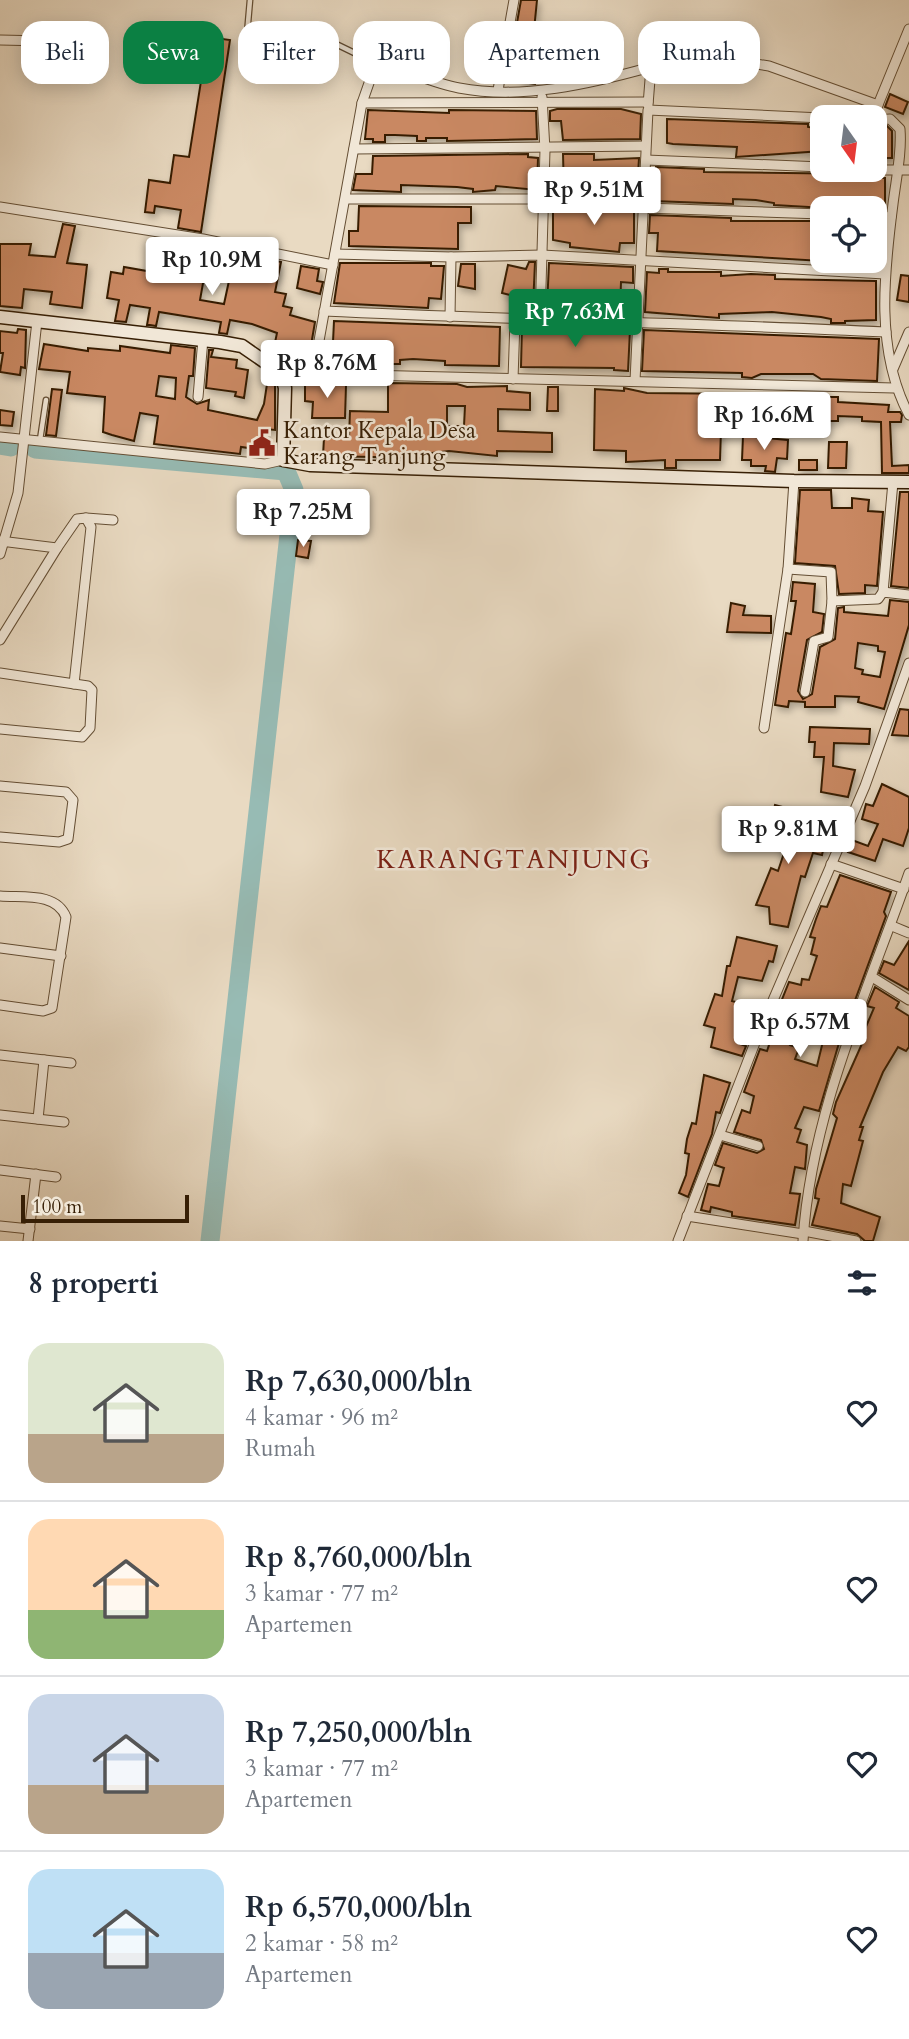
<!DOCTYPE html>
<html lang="id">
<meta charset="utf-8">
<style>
body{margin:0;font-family:Cardo,serif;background:#f2f2f3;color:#1f2937;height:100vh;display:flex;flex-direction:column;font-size:26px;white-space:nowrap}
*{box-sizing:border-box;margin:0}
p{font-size:23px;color:#747a83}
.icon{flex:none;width:38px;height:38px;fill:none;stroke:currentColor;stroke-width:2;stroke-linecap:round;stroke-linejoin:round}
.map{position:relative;height:1241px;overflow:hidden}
.details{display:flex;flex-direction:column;background:#fff;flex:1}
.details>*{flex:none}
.top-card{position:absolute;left:21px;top:21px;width:868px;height:63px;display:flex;gap:14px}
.needle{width:46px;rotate:166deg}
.tools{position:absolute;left:810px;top:105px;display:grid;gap:14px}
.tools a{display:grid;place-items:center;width:77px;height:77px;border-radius:14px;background:#fff;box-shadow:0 4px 18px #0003;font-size:35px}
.scale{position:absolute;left:21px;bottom:18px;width:168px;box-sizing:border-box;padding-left:7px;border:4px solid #371f05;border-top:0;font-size:19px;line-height:24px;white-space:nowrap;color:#371f05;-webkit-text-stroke:5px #f1e7d7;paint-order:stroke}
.price{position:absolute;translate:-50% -60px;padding:0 16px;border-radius:7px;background:#fff;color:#222;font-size:23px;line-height:46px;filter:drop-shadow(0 2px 4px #0008)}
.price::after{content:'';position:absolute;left:50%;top:42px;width:21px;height:16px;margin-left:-10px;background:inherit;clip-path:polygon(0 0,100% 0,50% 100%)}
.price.on{background:#0b8043;color:#fff}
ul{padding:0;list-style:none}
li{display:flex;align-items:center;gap:21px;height:175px;padding:0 28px}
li+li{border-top:2px solid #e0e1e3}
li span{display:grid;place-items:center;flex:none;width:196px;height:140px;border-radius:21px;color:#555}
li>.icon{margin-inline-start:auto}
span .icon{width:84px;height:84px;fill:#fffc;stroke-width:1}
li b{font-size:30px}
h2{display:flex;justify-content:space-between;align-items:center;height:84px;padding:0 28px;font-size:30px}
.tag{padding:0 24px;border-radius:21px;background:#fff;box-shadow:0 4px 18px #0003;font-size:24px;line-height:63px}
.tag.on{background:#0b8043;color:#fff}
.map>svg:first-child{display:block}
</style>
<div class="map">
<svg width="909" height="1241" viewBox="0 0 909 1241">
<defs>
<filter id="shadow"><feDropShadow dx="2.5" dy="4" stdDeviation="3.5" flood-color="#0004"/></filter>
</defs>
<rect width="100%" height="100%" fill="#e9dac2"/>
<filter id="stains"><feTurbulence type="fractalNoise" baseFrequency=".00286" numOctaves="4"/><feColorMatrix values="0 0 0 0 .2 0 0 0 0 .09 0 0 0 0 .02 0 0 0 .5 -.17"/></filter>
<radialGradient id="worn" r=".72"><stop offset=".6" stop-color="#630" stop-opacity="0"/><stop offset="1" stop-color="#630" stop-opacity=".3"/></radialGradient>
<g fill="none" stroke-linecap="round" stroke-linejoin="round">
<g stroke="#97bbb4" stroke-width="19">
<polyline points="0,445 11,447"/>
<polyline points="35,449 286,471 294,490 210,1241"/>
</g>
</g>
<g fill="#c98862" stroke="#371f05" stroke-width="2" fill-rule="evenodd" filter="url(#shadow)">
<polygon points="521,0 537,0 534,30 540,31 534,65 539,66 535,84 521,82 527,54 512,51"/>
<polygon points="208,37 230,40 201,232 178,228 181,210 155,206 154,213 145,212 149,180 170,183 174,155 189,157"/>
<polygon points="890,94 908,102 903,114 885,107"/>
<polygon points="557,109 621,109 641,114 640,139 563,140 561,121 550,121 550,111"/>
<polygon points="368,110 449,113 449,110 536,111 537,139 447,141 447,138 426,138 426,141 417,141 417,136 395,135 385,135 385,142 373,142 373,139 365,139"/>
<polygon points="667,119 808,124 808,127 822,129 822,151 736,157 737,147 673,144 667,143"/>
<polygon points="887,126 892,131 892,158 880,158 880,155 875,155 875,127"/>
<polygon points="528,154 528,157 538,158 537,190 496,186 495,190 473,192 473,189 457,187 401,185 401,192 353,190 356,174 372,174 373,156"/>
<polygon points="563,154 594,154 594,160 639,158 637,192 623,192 623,187 583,186 582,192 564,192"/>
<polygon points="656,167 704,169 704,172 865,174 865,178 885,178 885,210 853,208 853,205 846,204 826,204 826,208 774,205 774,203 756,200 733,199 733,204 653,201"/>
<polygon points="359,206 471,207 471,223 458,223 458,249 349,246 349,231 358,231"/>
<polygon points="553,206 634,209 634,243 620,243 619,252 570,247 570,243 553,240"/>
<polygon points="650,215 731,218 731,221 822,221 822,261 657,251 658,233 649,233"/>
<polygon points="63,224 75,226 67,263 87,265 82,308 50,304 52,292 24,289 22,308 0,306 0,244 31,244 29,255 55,257"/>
<polygon points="153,241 175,245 176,242 191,244 188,259 207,261 200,300 224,304 235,253 250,256 247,270 269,275 272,260 281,262 275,292 286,294 283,306 292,308 290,315 315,322 308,363 285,359 286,355 273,352 277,333 252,324 230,320 227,334 219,333 221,322 159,312 156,326 150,325 147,325 150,308 130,305 126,322 115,321 119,300 107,298 111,272 123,274 124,267 147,271"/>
<polygon points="529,262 535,262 533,307 517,308 518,297 502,293 508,265 526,269"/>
<polygon points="340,263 431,263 431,266 444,266 441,299 429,298 428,308 334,303"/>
<polygon points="549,263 633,267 633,283 621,282 620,311 547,307"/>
<polygon points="461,264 475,264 475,289 458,286"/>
<polygon points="301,266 319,269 317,281 323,282 320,294 297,288"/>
<polygon points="659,269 668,269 668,272 721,272 721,276 751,274 775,275 775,279 876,281 876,320 845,321 845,323 831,323 831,319 821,317 772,312 719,314 719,318 645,312 647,272 659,273"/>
<polygon points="901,275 909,276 909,302 897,300"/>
<polygon points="334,321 500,327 499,366 445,365 445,361 413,359 400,360 400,364 322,364 326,342 333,342"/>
<polygon points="522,326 532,327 532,329 630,330 628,371 614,370 614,368 521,367"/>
<polygon points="18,329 26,330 25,368 21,367 20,375 0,372 3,353 0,353 0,331 17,333"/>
<polygon points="644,330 879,339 877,381 821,379 813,374 761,374 752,378 742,377 742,373 642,371"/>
<path d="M44,344L88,351V348L120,351V346L170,353L171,345L195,348L193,376H189L186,397L197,404L209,400L208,410L257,420L264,404L267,384L275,385V430L266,429L263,450L241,447L240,454L154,444L158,416L140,413L134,441L112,435L103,432L105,397L67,393L70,372L39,369ZM159,376L176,378L175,399L156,396Z"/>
<polygon points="209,350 213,350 211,357 237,360 236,368 248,370 244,398 235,396 236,392 206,388"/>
<polygon points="305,383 346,385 345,418 312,418 313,402 305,401"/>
<path d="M388,383L457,384L467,387L507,386V391L530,393V410L498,409V431L552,433V452L497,451V456L449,451L424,454V458L323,456L324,438H349L350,411L388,412ZM447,406H465L464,426H447Z"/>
<polygon points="548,387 558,387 558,411 547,411"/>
<polygon points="624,388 647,393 747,394 747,397 789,402 810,402 811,397 838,397 838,402 889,405 888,412 900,412 902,415 901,422 890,422 892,466 909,465 909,473 882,473 881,422 862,421 862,417 838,416 838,421 810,421 799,420 799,415 761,419 761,414 713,413 713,430 721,430 720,460 676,460 676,468 665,468 665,460 626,462 626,451 594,450 595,389 624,391"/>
<polygon points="52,389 62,390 56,436 46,435"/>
<polygon points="0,410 14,412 12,426 0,425"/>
<polygon points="743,436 788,440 787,459 777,458 775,472 765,471 766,466 751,466 751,460 742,460"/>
<polygon points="829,442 847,442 846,468 828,468"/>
<rect x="799" y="460" width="18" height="10"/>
<polygon points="800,490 831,490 832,508 852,508 852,498 869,500 868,511 883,512 877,586 865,585 865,593 839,594 835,566 795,563"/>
<polygon points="900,492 909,492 909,588 891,586"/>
<polygon points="298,540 311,541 308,558 296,556"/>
<path d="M793,582L815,584L813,612L824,614L822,632L807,640L798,691L803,699L812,694L820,647L835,639L838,608L844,607V612L888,616L890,600L909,602V625L884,709L858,702L859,697L835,696V707H805V702L789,701L788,707L775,705L786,633L791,634L796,601H791ZM858,643L878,646V651L885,652L880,677L862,674L863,670L855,668Z"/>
<polygon points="731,603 745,606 743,615 771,616 771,633 727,632"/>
<polygon points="900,709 909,710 909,736 892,735"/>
<polygon points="810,727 870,729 869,744 834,743 833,766 855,770 848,797 821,792 824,757 814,757 815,742 809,742"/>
<polygon points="882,784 909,797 909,828 903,846 883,839 875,861 848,852 852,840 868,846 878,824 862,819 866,804 873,806"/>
<polygon points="775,805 801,812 797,827 810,830 808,837 825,842 822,855 813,853 805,877 801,876 788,927 770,924 769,907 756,905 771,868 778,871 784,853 787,833 769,828"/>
<path d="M840,875L891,892L884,912L886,916L854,1003L851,1002L819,1111L804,1107L795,1128L801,1130L797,1142L807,1145L805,1169L795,1167L790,1193L800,1194L795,1225L732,1216V1212L711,1207L710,1212L701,1210L708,1184L719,1186L724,1168L715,1165L723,1143L757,1153L764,1149L761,1140L734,1132L742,1110L750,1113L754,1096L744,1092L760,1049L767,1051L771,1039L778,1041L784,1003L781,1002L789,982L801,985L802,979L809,980L817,956L811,954L815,938L810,937L816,919L821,906L827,907ZM796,1025L825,1033L817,1066L795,1059L799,1048L790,1045Z"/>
<polygon points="737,937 777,946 773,962 769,961 762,981 738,977 732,1001 757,1008 740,1044 746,1046 742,1056 711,1047 715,1028 704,1025 715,994 722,996 727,966 730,966"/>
<polygon points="909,941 909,990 879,973 884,961 894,965"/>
<polygon points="875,987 899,1002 896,1008 909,1016 909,1047 906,1051 898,1047 883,1072 860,1127 863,1127 859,1140 863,1141 851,1186 843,1184 841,1203 880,1217 873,1241 865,1241 857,1234 812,1225 819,1199 815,1198 816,1189 837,1118 833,1114 836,1102 865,1037 862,1036 874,1008 867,1006"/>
<polygon points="704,1075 730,1083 720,1113 716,1112 712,1134 688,1197 679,1193 686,1175 689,1154 685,1153 687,1139 692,1123 696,1124"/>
</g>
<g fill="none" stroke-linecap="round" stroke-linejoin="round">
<defs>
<g id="lane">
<polyline points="250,0 247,34 251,39 338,45 375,63"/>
<polyline points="40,440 46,400"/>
</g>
<g id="street">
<polyline points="0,40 89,42"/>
<polyline points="651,67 725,59 769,66 878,105"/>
<polyline points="498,90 514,0"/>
<path d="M362,103L376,63C404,69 430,82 459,88C522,100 590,84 651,67L648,105"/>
<polyline points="873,117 909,29"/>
<path d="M875,120L890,119L900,129C902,153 896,179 893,204C884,273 875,351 909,415"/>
<polyline points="354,149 645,146"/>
<polyline points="646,160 822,167"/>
<polyline points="875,170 909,170"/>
<polyline points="347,199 645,199"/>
<polyline points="0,207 203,239 333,265"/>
<polyline points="645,208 822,214"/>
<polyline points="875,216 891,217"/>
<polyline points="335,254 451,257 542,255 885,274"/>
<path d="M324,311C511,320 698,323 886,332"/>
<polyline points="450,317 451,257"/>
<polyline points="540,320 545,150 542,97"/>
<polyline points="893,369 909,332"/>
<polyline points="281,373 894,388"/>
<polyline points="313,374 362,103 648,102"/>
<polyline points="513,379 515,320"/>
<polyline points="635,381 648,110 822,118"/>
<polyline points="198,397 203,339"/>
<polyline points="0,437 265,464 283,460"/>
<polyline points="86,518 113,520"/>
<polyline points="0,541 57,548 0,640"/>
<polyline points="57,548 77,519 86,518 91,527 74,684"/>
<polyline points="0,554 18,493 37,321"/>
<polyline points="788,569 831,572 832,601 878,599 883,592 909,595"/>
<polyline points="883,592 893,482"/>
<polyline points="0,673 88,686 92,690 90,728 82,737 0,729"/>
<polyline points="805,692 814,641 828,637 832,601"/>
<polyline points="764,728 788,569 794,481"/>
<polyline points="0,786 66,792 73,800 68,839 59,842 0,837"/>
<polyline points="831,864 904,889"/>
<path d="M0,896C23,898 56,892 66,917L52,1008L43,1011L0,1005"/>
<polyline points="892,926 909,933"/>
<polyline points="0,948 61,956"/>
<polyline points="872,977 909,1000"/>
<polyline points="0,1055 71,1063"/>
<polyline points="0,1115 64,1122"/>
<polyline points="38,1119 44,1060"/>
<polyline points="720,1135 758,1146"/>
<polyline points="0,1170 56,1177"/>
<polyline points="687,1216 803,1234"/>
<polyline points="0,1226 30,1229"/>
<polyline points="804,1231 856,1241"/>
<polyline points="28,1241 36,1174"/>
<polyline points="678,1241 756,1040 865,786 909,663"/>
<path d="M803,1241C811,1113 867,993 909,873"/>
</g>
<polyline id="secondary" points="0,317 220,342 242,346 281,373 285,388 283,460 310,465 794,481 909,482"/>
</defs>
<use href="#lane" stroke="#644e34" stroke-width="7"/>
<use href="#street" stroke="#644e34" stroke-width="11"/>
<use href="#secondary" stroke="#371f05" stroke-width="15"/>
<use href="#lane" stroke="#f1e7d7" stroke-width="4.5"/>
<use href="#street" stroke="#f1e7d7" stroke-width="9"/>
<use href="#secondary" stroke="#f1e7d7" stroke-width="12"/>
</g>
<defs>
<symbol id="civic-bare" viewBox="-9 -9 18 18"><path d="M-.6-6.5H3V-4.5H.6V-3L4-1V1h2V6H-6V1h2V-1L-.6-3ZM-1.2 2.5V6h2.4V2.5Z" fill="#8f2418" stroke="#f1e7d7" stroke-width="2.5" paint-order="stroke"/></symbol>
</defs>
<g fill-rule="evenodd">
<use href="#civic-bare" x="243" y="424" width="38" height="38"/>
</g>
<g text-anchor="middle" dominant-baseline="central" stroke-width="5" stroke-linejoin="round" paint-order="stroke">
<g font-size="23" fill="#371f05" stroke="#f1e7d7" text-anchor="start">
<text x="283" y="430">Kantor Kepala Desa<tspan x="283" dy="26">Karang Tanjung</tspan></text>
</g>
<g font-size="26" letter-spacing="2" fill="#7a1f14" stroke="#f1e7d7">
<text x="514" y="859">KARANGTANJUNG</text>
</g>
</g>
<rect width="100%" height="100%" filter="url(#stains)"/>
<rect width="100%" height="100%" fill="url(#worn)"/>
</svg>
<div class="tools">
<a><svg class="needle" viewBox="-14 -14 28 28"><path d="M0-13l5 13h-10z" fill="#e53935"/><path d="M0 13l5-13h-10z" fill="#747a83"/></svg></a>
<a><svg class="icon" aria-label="locate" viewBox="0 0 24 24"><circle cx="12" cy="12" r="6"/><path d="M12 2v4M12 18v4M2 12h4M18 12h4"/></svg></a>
</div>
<div class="scale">100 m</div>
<b class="price" style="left:594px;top:227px">Rp 9.51M</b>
<b class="price" style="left:212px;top:297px">Rp 10.9M</b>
<b class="price on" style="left:575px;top:349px">Rp 7.63M</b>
<b class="price" style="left:327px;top:400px">Rp 8.76M</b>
<b class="price" style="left:764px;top:452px">Rp 16.6M</b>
<b class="price" style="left:303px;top:549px">Rp 7.25M</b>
<b class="price" style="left:788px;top:866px">Rp 9.81M</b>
<b class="price" style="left:800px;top:1059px">Rp 6.57M</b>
<div class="top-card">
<a class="tag">Beli</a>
<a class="tag on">Sewa</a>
<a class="tag">Filter</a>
<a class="tag">Baru</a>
<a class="tag">Apartemen</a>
<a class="tag">Rumah</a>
</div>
</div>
<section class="details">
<h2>8 properti<svg class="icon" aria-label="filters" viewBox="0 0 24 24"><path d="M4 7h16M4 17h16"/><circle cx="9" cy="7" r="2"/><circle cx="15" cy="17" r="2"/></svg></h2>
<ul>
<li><span style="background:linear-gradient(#dfe7d0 65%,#b9a48a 0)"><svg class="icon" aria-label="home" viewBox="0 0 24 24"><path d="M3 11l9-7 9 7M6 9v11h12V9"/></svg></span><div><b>Rp 7,630,000/bln</b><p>4 kamar · 96 m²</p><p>Rumah</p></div><svg class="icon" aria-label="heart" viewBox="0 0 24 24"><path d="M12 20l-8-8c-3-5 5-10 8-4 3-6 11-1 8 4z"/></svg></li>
<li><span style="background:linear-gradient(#ffd9b3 65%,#8fb573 0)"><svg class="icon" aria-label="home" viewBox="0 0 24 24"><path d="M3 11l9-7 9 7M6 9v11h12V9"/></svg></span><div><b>Rp 8,760,000/bln</b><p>3 kamar · 77 m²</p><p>Apartemen</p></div><svg class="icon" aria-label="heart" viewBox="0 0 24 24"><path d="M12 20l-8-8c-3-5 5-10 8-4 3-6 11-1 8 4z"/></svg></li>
<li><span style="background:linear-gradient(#c9d6e8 65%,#b9a48a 0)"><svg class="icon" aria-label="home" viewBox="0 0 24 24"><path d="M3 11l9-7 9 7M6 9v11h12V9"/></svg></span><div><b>Rp 7,250,000/bln</b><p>3 kamar · 77 m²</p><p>Apartemen</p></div><svg class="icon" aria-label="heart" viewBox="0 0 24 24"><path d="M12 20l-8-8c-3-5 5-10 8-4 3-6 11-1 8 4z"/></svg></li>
<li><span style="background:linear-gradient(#bfe0f5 60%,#9aa5b1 0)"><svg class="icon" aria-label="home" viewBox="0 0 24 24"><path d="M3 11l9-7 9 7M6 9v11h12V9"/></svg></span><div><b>Rp 6,570,000/bln</b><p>2 kamar · 58 m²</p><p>Apartemen</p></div><svg class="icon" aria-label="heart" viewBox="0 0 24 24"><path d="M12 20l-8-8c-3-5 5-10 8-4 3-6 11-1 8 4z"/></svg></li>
</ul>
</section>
